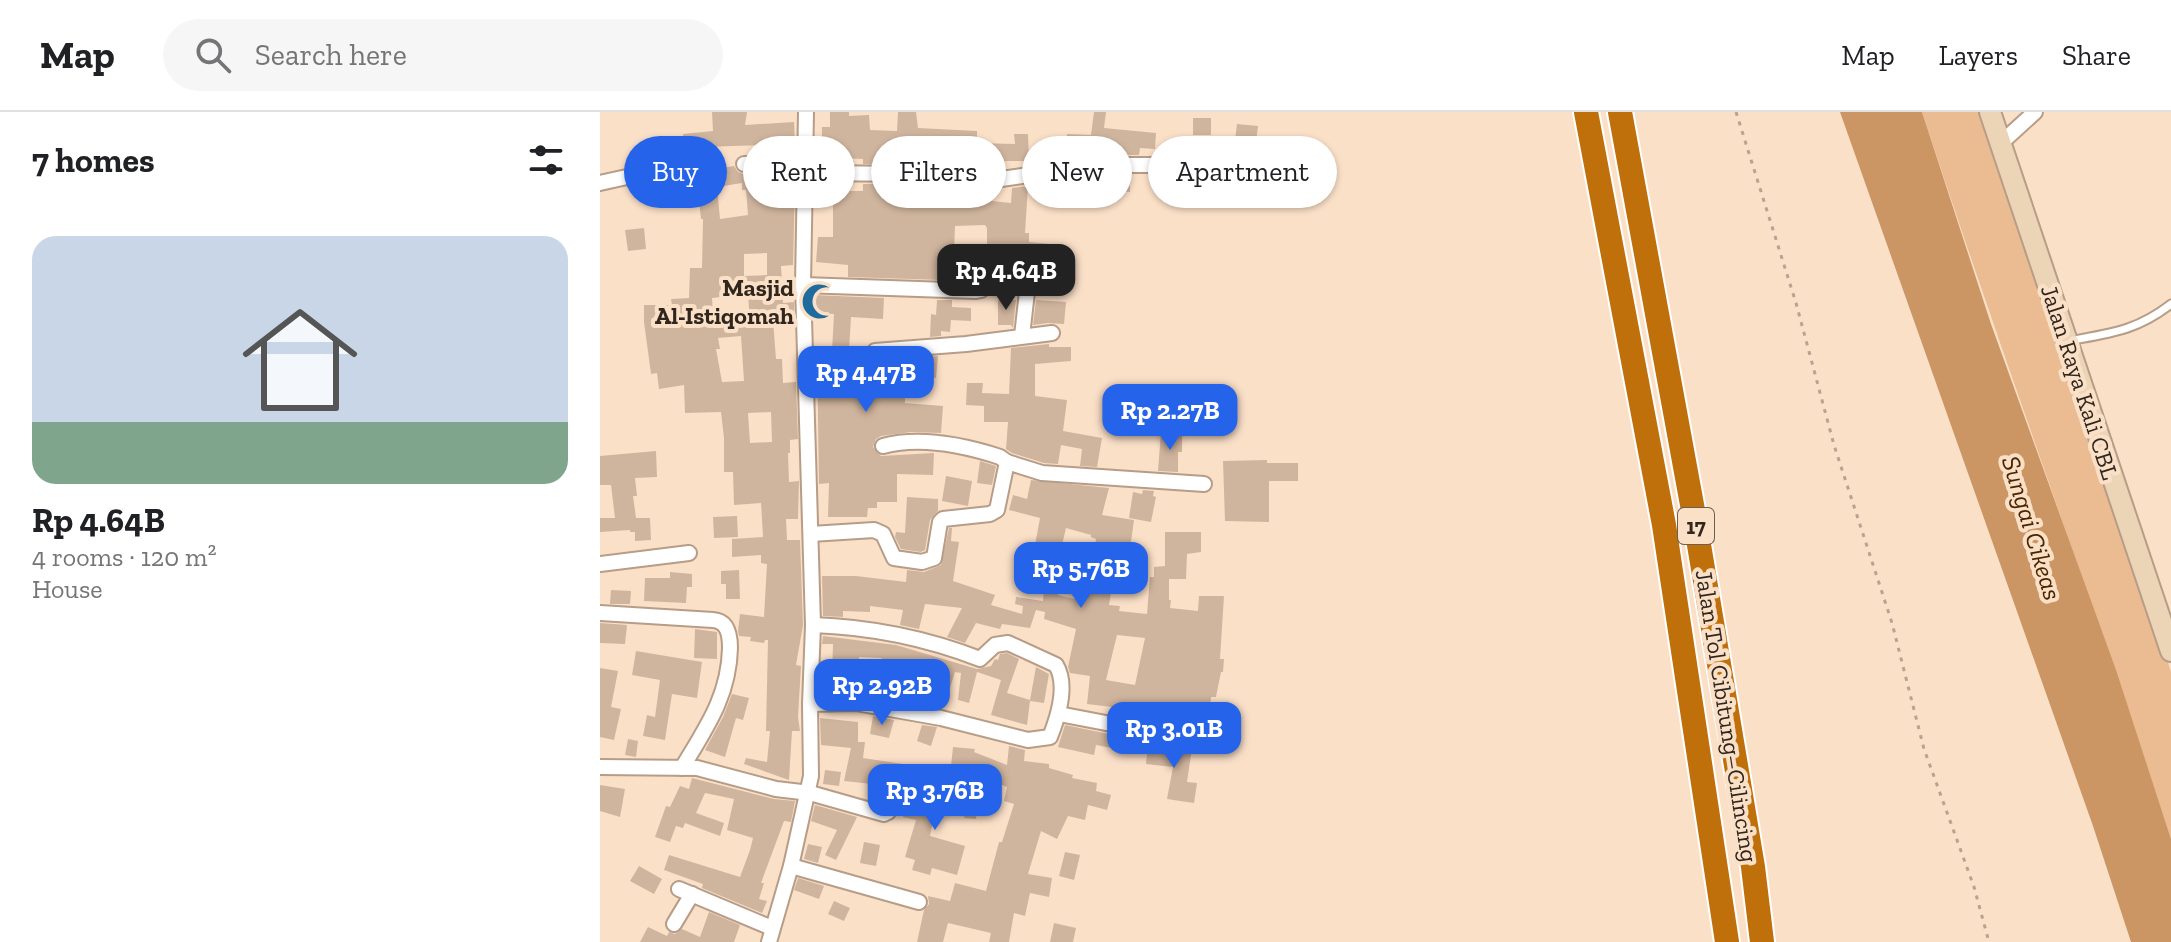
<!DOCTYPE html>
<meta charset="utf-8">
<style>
body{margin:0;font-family:"Zilla Slab",serif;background:#f6f6f6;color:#202124;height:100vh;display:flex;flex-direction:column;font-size:30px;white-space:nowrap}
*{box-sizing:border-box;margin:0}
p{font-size:26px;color:#757577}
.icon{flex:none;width:44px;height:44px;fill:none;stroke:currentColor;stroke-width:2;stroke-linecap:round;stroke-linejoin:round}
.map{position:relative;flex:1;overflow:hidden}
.sheet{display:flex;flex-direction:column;background:#fff;width:600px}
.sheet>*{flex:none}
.guide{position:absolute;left:24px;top:24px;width:760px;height:72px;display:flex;gap:16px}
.price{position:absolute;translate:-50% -68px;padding:0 18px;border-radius:16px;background:#2563eb;color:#fff;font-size:26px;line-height:52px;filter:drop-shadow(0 2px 4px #0008)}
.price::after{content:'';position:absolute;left:50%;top:48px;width:24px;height:18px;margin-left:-12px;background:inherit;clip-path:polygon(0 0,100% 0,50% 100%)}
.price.on{background:#222;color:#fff}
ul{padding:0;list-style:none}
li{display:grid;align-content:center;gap:16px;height:424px;padding:0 32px}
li+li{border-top:2px solid #e0e0e0}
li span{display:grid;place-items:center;height:248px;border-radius:24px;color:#555}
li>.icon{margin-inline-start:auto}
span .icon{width:144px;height:144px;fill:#fffc;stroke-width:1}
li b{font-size:34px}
h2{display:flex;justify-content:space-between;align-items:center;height:96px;padding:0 32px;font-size:34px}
.chip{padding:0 28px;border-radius:36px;background:#fff;box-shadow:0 2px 6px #0004;font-size:28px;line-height:72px}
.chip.on{background:#2563eb;color:#fff}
header{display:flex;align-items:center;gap:48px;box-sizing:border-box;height:112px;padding:0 40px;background:#fff;border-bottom:2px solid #e0e0e0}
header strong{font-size:38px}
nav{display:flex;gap:44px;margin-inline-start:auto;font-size:28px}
.search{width:560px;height:72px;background:#f6f6f6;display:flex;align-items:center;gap:20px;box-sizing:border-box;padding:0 28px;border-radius:44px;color:#757577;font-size:30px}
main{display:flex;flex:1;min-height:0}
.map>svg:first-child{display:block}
</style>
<header>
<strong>Map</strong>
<div class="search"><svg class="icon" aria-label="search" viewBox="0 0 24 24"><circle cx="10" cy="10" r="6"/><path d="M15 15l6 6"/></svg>Search here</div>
<nav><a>Map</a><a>Layers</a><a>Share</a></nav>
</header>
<main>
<section class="sheet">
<h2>7 homes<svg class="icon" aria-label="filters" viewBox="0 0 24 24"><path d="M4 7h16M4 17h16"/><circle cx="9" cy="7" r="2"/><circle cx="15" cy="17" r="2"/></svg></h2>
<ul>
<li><span style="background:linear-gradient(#c9d6e8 75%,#7fa58c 0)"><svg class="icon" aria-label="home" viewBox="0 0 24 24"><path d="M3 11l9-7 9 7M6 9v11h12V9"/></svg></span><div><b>Rp 4.64B</b><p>4 rooms · 120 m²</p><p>House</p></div></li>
</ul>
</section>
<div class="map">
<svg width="1571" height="830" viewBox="0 0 1571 830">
<rect width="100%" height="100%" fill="#fbe0c8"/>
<path fill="#ebbb92" d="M1322,0H1378L1445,200L1546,478L1571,560V727C1491,484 1402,244 1322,0Z"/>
<polygon fill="#cc9664" points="1240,0 1322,0 1391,212 1516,558 1571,727 1571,830 1531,830 1493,714"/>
<g fill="#d0b59e" fill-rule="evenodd">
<path d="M112,0H147L145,13L194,10L195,32L103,35L109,58L134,54L138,60L143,62H193L195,75L193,153L181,154L183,191L194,190V200L192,207L173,208L176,247H182L183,271L196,270L198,327L190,328V341H188L189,370L199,369L198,407H186L187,428H200L203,513L196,553L201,554L198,605L200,619H192L189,668L144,652L146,646L167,650L170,619H166L168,528H165L164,531L150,529L151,525L139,524L138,519L140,502L164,505L167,452L161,451V443L132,445V427L163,425L161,391L134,393L133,360H124V326L121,300L85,301L84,273L59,277L57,261L51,262L44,210V193H72L71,187L89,186L90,156H102L103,107H101L98,79L80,81L74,47L67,48L65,33L84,30L83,22L113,19ZM142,71V78H146L148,103L120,107L117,75ZM167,141V163L144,164V142ZM148,182L150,212L114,215L112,186ZM141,224L144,269L122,270L116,237H120L118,226ZM171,300L172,330L150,331L148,301Z"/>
<polygon points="230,0 249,0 249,4 269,3 270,18 297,19 298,0 316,0 318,16 377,19 377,31 415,32 414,22 428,22 429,49 388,49 387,59 370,57 371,48 350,48 350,45 332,43 301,44 301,41 280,41 279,52 263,52 263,47 237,46 237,51 216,51 215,33 222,33 222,15 230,15"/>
<polygon points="494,0 506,0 504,16 556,21 555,37 540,36 539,43 466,43 467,22 491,23"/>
<rect x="593" y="6" width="18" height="17"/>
<polygon points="637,12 658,14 655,38 634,36"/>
<polygon points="618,55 618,65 594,65 594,58"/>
<polygon points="469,63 515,63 514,78 469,78"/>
<polygon points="515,68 530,69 530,80 514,79"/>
<polygon points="263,72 291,72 291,76 315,77 315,72 372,77 372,87 411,91 412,76 428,74 425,121 429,121 429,130 450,132 448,160 413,159 413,152 401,153 401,137 387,137 387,116 385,113 355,114 354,140 379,141 378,161 374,169 248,165 248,153 216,150 218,125 233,125 233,92 221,91 222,74 238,75 237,79 263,79"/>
<polygon points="44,116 46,137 28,139 25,118"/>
<polygon points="213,183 284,186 283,207 251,205 249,239 265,239 267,245 276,249 338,244 336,266 305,262 305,291 343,294 341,321 311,320 281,324 276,327 273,335 281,344 334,341 333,363 297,362 297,390 277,390 277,396 268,396 267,405 228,405 229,371 219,372 217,239 232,239 234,202 214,201"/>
<polygon points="337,188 352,188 352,195 371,196 371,209 351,208 350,220 341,219 341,224 330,225 331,202 336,203"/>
<polygon points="398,188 416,188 413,216 411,213 398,213"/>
<polygon points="436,188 466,190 464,212 448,211 433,213"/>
<polygon points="449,232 449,235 471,235 471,249 435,252 435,284 467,288 463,319 502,326 497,355 480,354 482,337 461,333 458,352 444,351 412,341 406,337 408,310 384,310 384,294 366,293 367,271 383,271 382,281 409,282 411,236"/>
<polygon points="561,320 582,321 582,340 578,340 578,360 558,359"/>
<polygon points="56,339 57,365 35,366 37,384 33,384 36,406 50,406 51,428 35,429 35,420 30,420 30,418 0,420 0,406 15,406 11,373 0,373 0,344"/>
<polygon points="667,348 667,351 698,351 698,369 669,369 669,410 625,409 623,349"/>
<polygon points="380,349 396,354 392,373 377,371"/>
<polygon points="346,364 372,369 368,394 342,389"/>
<path d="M431,368L509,376L502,403L534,408L527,459L525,463L514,461L509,493L520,494L519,499L547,502L550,465H554V455L565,454V420H601V440L587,442L586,467H569V488H571L570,496L598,499L599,484H624L620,547H624L623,560H621L616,585H611L608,619L550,609L551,601L528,598L527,605L515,603L516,598H511L512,595L487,592L490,564L470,561L468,555L476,517L444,507L445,500L436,498L430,516L402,512L400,517L376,511L365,531L347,525L362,496L325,492L319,517L300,513L303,498L270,494V500L243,499V505L223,504L222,464H256L306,470L307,458L324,460L341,453L349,416H352L351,429L359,430L353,469L395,483L391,493L422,502L423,494L415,492L416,485L443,489L444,474L458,475V483L479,488L484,458L491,459L496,427L491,425V423L466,416L454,467L432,461L441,434L435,433L440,406L409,398L413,383L427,387ZM517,523L545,526L535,573L506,568Z"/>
<polygon points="543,378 554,379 553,384 556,385 551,410 529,406 533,380 542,382"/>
<polygon points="307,385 338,387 338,399 330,408 325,438 321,440 301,437 295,425 296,420 305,421"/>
<polygon points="137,404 138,425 114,426 113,405"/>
<polygon points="139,458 140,487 126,487 126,472 121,472 121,459"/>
<polygon points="70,460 92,462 92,475 87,475 86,491 44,489 45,466 70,466"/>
<polygon points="11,478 31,479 30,492 10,492"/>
<polygon points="0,511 27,513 25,532 0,531"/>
<polygon points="95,517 117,520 117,547 94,546"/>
<polygon points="223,524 296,533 377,557 391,554 395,547 398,548 400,542 407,541 419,547 407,581 430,588 436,555 449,562 444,591 430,589 427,613 391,603 401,568 377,560 369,591 358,588 361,561 355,560 348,582 313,574 313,579 295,577 295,573 278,570 282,546 259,545 259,568 237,567 238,562 232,562 233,532 222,532"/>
<polygon points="36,539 102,550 97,586 72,582 65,628 43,624 47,603 55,605 60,568 32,563"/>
<polygon points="0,556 18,559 11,595 21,597 14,628 0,625"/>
<polygon points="132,582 149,586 143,608 136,606 125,645 105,638 123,605"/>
<polygon points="273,604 294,608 289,626 270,622"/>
<polygon points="220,606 258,610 258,630 265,630 263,646 303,652 301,661 291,674 244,669 251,636 221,633"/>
<polygon points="322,613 337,615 331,634 317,629"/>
<polygon points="465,613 524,625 522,638 496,633 494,643 458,635"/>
<polygon points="28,627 38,629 36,645 25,643"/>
<polygon points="548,631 592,636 587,670 597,671 594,691 567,687 573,655 546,652"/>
<polygon points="409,634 425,638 424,649 449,652 449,656 473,663 472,666 497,671 496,679 511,683 507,698 488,693 485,708 468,704 457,727 441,719 428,762 452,766 449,785 430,781 425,804 414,801 409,830 389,830 391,821 348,811 343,830 317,830 324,798 329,792 328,784 350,789 355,771 386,779 399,730 402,730 414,692 404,689 407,675 380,664 379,668 350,664 353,635 375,637 374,640 407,653"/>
<polygon points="225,658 241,660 239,674 223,672"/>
<polygon points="92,666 174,687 195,689 191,710 184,709 161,771 164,771 159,787 167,789 162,801 102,776 103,772 64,758 69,743 140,765 150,738 153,726 127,718 134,687 105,681 96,701 124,711 120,724 85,711 83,716 76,714 70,730 55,725 66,694 70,695 80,674 89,677"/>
<polygon points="0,673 25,677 20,705 0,699"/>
<polygon points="311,679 378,688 376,707 364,706 365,701 335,698 330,724 365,734 357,763 332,756 330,763 312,758 315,748 305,745 316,708 303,705"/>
<polygon points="215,693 257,705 236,748 225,743 237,718 211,709"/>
<polygon points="264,730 280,733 276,754 260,751"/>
<polygon points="208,732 222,735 218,751 204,747"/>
<polygon points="465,740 480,743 474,768 459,764"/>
<polygon points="39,754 62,767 54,782 30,769"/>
<polygon points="198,766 224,774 219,787 194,778"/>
<polygon points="234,789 250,796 244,809 228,802"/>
<polygon points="109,800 140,813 134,830 40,830 48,815 67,824 69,820 75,822 82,817 100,825"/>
<polygon points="454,811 476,816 473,830 450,830"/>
</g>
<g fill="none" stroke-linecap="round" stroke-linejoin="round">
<defs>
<path id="lane" d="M1468,229C1511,221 1536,219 1571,192"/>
<g id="street">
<polyline points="1401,31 1435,0"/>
<polyline points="144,52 206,52"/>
<polyline points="206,61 319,62 387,69 443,61 466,53 558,53 610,45 631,45"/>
<polyline points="0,71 54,59"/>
<polyline points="203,173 376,179 381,178 386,166 428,171 422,224"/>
<polyline points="275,239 366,232 452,221"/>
<polyline points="407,350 442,361 604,372"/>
<path d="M211,422L274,418L283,422L294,446L322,450L334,446L340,410L343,407L390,402L397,398L407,350L400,345C363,333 321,324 283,334"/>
<polyline points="0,452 89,441"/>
<path d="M0,501L113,508C128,509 130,523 130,536C129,584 106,616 82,656"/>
<path d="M210,592L256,591L341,606L428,628L450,625C458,605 468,573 456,553L408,531L395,533L380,547C326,526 272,515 213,513"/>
<polyline points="459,602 558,621"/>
<polyline points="0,655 97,656 176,677 210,681 284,702 288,700 305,670 308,669 380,678"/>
<polyline points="191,754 319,790"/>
<polyline points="79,777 172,816"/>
<polyline points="74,812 92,782"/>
<polyline points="169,830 191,754 211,664 210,592 213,513 203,173 206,0"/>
</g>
<polyline id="secondary" points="1390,0 1571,539"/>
<g id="highway">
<polyline points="986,0 1064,413 1127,830"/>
<polyline points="1020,0 1095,409 1153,755 1162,830"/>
</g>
</defs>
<use href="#lane" stroke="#b79d87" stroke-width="11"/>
<use href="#street" stroke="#b79d87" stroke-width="18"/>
<use href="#secondary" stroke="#b79d87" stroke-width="24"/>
<use href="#highway" stroke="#fff" stroke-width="28"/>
<polyline stroke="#b9a390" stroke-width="3" stroke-dasharray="4 6" stroke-linecap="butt" points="1136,0 1196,191 1234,333 1292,511 1324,637 1374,775 1389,830"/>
<use href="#lane" stroke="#fff" stroke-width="7"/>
<use href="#street" stroke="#fff" stroke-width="14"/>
<use href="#secondary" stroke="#ecd4b6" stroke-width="20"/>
<use href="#highway" stroke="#c0700b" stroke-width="24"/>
</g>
<defs>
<symbol id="mosque-bare" viewBox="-9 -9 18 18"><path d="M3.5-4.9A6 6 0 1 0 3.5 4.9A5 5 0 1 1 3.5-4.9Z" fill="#1f6b9e" stroke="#fbe0c8" stroke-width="2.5" paint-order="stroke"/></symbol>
</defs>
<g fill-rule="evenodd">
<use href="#mosque-bare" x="194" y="164" width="51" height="51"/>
</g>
<g text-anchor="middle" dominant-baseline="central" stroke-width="8" stroke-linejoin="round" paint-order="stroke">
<rect fill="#fbe0c8" stroke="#6e5e50" stroke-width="2" x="1078" y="396" width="36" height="36" rx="6"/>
<g font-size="22" font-weight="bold" fill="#31261d">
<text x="1096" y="414">17</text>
</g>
<g font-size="24" font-weight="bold" fill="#31261d" stroke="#fbe0c8" text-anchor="end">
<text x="194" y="175">Masjid<tspan x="194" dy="28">Al-Istiqomah</tspan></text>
</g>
<g font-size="24" fill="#31261d" stroke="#fbe0c8">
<text transform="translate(1480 270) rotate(72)">Jalan Raya Kali CBL</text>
<text transform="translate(1127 604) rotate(81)">Jalan Tol Cibitung–Cilincing</text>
</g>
<g font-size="26" font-style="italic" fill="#492600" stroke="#fbe0c8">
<text transform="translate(1432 416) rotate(73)">Sungai Cikeas</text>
</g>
</g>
</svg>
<b class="price on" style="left:406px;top:200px">Rp 4.64B</b>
<b class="price" style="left:266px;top:302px">Rp 4.47B</b>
<b class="price" style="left:570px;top:340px">Rp 2.27B</b>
<b class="price" style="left:481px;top:498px">Rp 5.76B</b>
<b class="price" style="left:282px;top:615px">Rp 2.92B</b>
<b class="price" style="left:574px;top:658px">Rp 3.01B</b>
<b class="price" style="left:335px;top:720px">Rp 3.76B</b>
<div class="guide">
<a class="chip on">Buy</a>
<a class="chip">Rent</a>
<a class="chip">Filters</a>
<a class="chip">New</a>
<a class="chip">Apartment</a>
</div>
</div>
</main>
